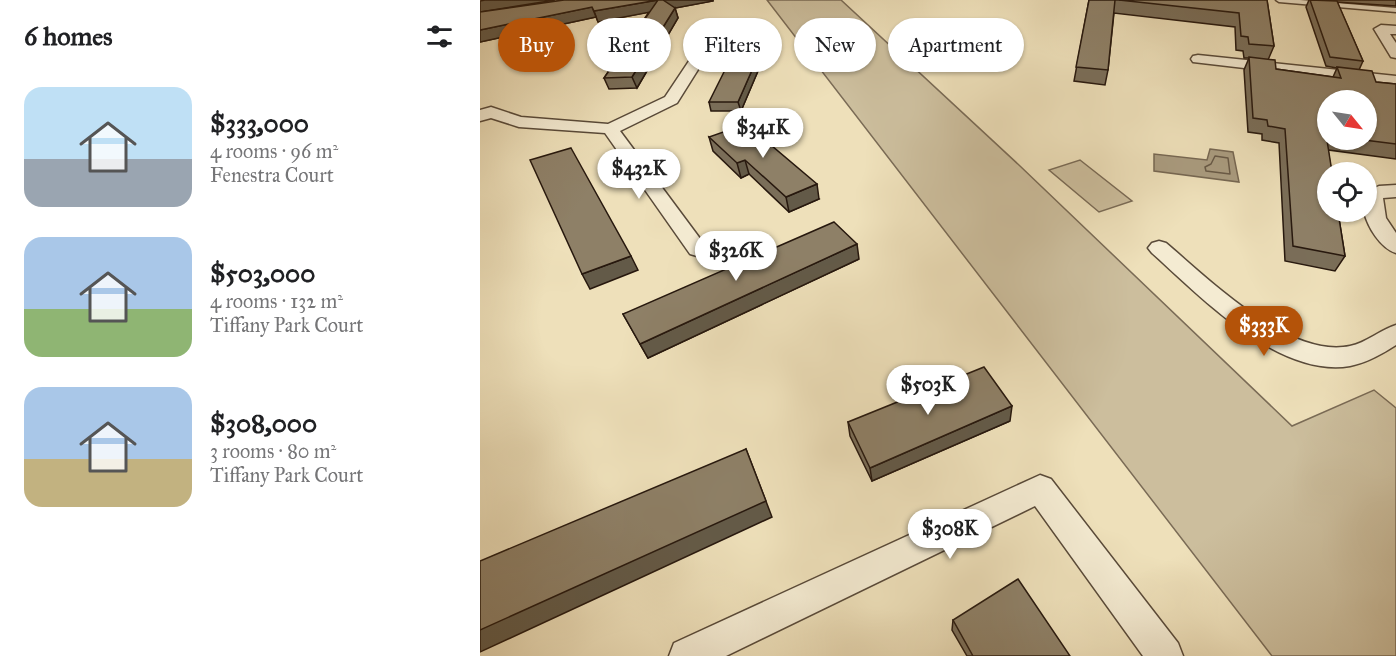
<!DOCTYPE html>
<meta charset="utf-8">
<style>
body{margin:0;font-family:"IM FELL Great Primer",serif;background:#f6f6f6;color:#202124;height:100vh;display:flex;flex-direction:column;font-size:22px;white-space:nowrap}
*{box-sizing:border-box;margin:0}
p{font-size:20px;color:#757577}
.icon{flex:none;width:33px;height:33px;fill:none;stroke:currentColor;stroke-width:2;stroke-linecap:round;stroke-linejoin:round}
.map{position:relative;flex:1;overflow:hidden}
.sheet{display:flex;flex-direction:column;background:#fff;width:480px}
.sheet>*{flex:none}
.banner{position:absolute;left:18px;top:18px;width:570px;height:54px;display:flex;gap:12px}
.needle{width:39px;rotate:120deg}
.controls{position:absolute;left:837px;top:90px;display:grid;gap:12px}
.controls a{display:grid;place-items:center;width:60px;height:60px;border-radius:50%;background:#fff;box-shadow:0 2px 4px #0004;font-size:30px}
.price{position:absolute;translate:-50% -51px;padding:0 14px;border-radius:21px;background:#fff;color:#222;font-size:20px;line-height:39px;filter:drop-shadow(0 2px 3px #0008)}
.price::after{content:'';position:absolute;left:50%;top:36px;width:18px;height:14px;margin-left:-9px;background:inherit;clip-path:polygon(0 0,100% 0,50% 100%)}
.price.active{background:#b45309;color:#fff}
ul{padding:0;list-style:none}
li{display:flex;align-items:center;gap:18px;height:150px;padding:0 24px}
li span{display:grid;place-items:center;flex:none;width:168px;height:120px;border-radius:18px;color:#555}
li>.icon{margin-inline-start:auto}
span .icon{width:72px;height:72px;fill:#fffc;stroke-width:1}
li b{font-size:26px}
h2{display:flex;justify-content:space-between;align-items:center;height:72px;padding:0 24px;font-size:26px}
.tag{padding:0 21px;border-radius:27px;background:#fff;box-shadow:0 2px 4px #0004;font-size:21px;line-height:54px}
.tag.active{background:#b45309;color:#fff}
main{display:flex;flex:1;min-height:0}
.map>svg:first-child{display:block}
</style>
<main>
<section class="sheet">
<h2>6 homes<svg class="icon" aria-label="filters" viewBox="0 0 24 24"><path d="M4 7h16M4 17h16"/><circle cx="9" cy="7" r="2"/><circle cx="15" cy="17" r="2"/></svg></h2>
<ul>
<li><span style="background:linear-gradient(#bfe0f5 60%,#9aa5b1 0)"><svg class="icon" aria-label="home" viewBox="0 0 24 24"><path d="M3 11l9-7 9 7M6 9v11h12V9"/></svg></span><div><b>$333,000</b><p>4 rooms · 96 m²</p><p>Fenestra Court</p></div></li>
<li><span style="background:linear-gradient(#a9c7e8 60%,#8fb573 0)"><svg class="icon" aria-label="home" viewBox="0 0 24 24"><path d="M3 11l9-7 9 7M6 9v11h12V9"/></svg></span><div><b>$503,000</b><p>4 rooms · 132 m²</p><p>Tiffany Park Court</p></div></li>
<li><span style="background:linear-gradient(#a9c7e8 60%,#c2b280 0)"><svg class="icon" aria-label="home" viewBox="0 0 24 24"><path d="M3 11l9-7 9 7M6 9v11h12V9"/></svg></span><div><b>$308,000</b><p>3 rooms · 80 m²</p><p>Tiffany Park Court</p></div></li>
</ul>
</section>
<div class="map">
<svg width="916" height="656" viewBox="0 0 916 656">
<rect width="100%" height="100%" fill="#eee0ba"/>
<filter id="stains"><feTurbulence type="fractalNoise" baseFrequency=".00333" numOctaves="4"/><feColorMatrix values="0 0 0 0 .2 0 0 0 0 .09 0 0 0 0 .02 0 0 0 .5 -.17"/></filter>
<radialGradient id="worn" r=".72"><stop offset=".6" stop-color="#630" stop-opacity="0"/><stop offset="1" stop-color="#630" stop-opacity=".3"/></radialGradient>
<g fill="#ccbe9d" stroke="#7a6b56" stroke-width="1.5">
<polygon points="287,0 361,0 540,166 812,426 894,390 916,408 916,656 792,656"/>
<polygon points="600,160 652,201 619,212 569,170"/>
</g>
<polygon fill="#aa9c80" stroke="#766752" stroke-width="1.5" points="730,149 753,152 759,182 674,171 674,154 727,160"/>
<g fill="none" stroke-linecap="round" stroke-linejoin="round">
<polygon stroke="#685a47" stroke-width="1.5" points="735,156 748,158 750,174 726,171 725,167 731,164"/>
<defs>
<polygon id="service" points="796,0 820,0 916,8 916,12 799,2"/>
<g id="minor">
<polygon points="901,25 916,26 916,34 910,34 916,43 916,58 911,57 894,29"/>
<polygon points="222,48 229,52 197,103 140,131 224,244 228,249 224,254 217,256 210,254 125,133 39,127 11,118 0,121 0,110 11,107 41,117 128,124 185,97 217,49"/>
<polygon points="718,55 916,76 916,86 713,62 711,59 713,56"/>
<path d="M916,185V197L903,198L906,218L916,233V253C900,248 888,227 884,212H886V192L899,186Z"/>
<path d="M679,241L686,243C730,280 809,359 870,346C886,343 900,330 916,325V345C902,354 886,363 870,366C798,378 720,296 672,253L668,248L672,243Z"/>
<polygon points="560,475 571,479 698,643 703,656 663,656 555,506 246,656 189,656 194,643"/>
</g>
</defs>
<use href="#service" stroke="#594a39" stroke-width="3"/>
<use href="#minor" stroke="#594a39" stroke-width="3"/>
<use href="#service" fill="#f4ebd2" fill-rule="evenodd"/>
<use href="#minor" fill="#f4ebd2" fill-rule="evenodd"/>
</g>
<g fill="#7a6e59" stroke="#27180e" stroke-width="1.5" fill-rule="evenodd">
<polygon points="84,0 233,0 233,1 195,8 198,18 157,88 129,89 124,78 169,12 118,22 116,17 0,42 0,12"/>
<path d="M609,0H787L794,46L788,60L796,69L853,77L857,68L846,66L826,7L829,0H916V6L857,2L883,61L879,70L896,82L916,84V159L848,150L865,256L855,271L805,261L799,143L782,140V134L768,132L764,70L769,58H764L763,51L756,50L755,27L634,13L628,70L625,85L594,81ZM848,100L886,140H848Z"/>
<polygon points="278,71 261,111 231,111 229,102"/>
<polygon points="229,137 339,199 309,212 269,174 261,178 233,151"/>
<polygon points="379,259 168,358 143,314"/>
<polygon points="530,421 392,481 370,436 368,422"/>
<polygon points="473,620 590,656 487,656 472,630"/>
</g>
<g fill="#635a48" stroke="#27180e" stroke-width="1.5">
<polygon points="5,0 75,0 0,12 0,1"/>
<polygon points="178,0 181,10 118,22 114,11"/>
<polygon points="182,0 233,0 233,1 185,10"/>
<polygon points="112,7 116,17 0,42 0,30"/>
<polygon points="195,8 198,18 157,88 152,77"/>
<polygon points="276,61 278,71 261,111 258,102"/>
<polygon points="265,160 269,174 261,178 257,163"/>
<polygon points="337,184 339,199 309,212 306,197"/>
<polygon points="377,244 379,259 168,358 160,344"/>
<polygon points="151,256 158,270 110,289 102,274"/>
<polygon points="532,406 530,421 392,481 390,468"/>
<polygon points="266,449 292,517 0,652 0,630"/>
</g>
<g fill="#8e8067" stroke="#27180e" stroke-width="1.5">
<polygon points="84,0 183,0 195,8 152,77 124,78 178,0 114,11 112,7 0,30 0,12"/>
<polygon points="609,0 635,0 628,70 596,67"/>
<polygon points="639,0 787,0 794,46 769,44 768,37 761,36 759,13"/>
<polygon points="830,0 857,1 883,61 850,57"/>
<polygon points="769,57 795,60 796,69 861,78 857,67 892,71 896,82 916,84 916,144 884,140 886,140 886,100 848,100 848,135 846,134 852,172 848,172 848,212 858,212 865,256 813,246 805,129 788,126 787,120 773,118"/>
<polygon points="276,61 258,102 229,102 249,62"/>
<polygon points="266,124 337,184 306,197 265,160 257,163 229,137"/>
<polygon points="91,148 151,256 102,274 50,160"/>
<polygon points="354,222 377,244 160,344 143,314"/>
<polygon points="504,367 532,406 390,468 368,422"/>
<polygon points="266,449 286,501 0,630 0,561"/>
<polygon points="538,579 590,656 493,656 473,620"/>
</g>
<rect width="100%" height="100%" filter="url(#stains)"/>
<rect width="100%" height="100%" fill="url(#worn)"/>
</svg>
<div class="controls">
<a><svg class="needle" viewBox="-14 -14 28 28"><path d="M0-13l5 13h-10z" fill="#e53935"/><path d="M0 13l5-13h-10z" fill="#757577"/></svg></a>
<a><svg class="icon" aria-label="locate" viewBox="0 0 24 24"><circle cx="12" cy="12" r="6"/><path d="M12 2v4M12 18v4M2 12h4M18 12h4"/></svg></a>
</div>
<b class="price" style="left:283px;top:159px">$341K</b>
<b class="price" style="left:159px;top:200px">$432K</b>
<b class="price" style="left:256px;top:282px">$326K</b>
<b class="price active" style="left:784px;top:357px">$333K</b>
<b class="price" style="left:448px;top:416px">$503K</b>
<b class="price" style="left:470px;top:560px">$308K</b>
<div class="banner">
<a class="tag active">Buy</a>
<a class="tag">Rent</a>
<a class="tag">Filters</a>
<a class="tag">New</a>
<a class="tag">Apartment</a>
</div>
</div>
</main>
